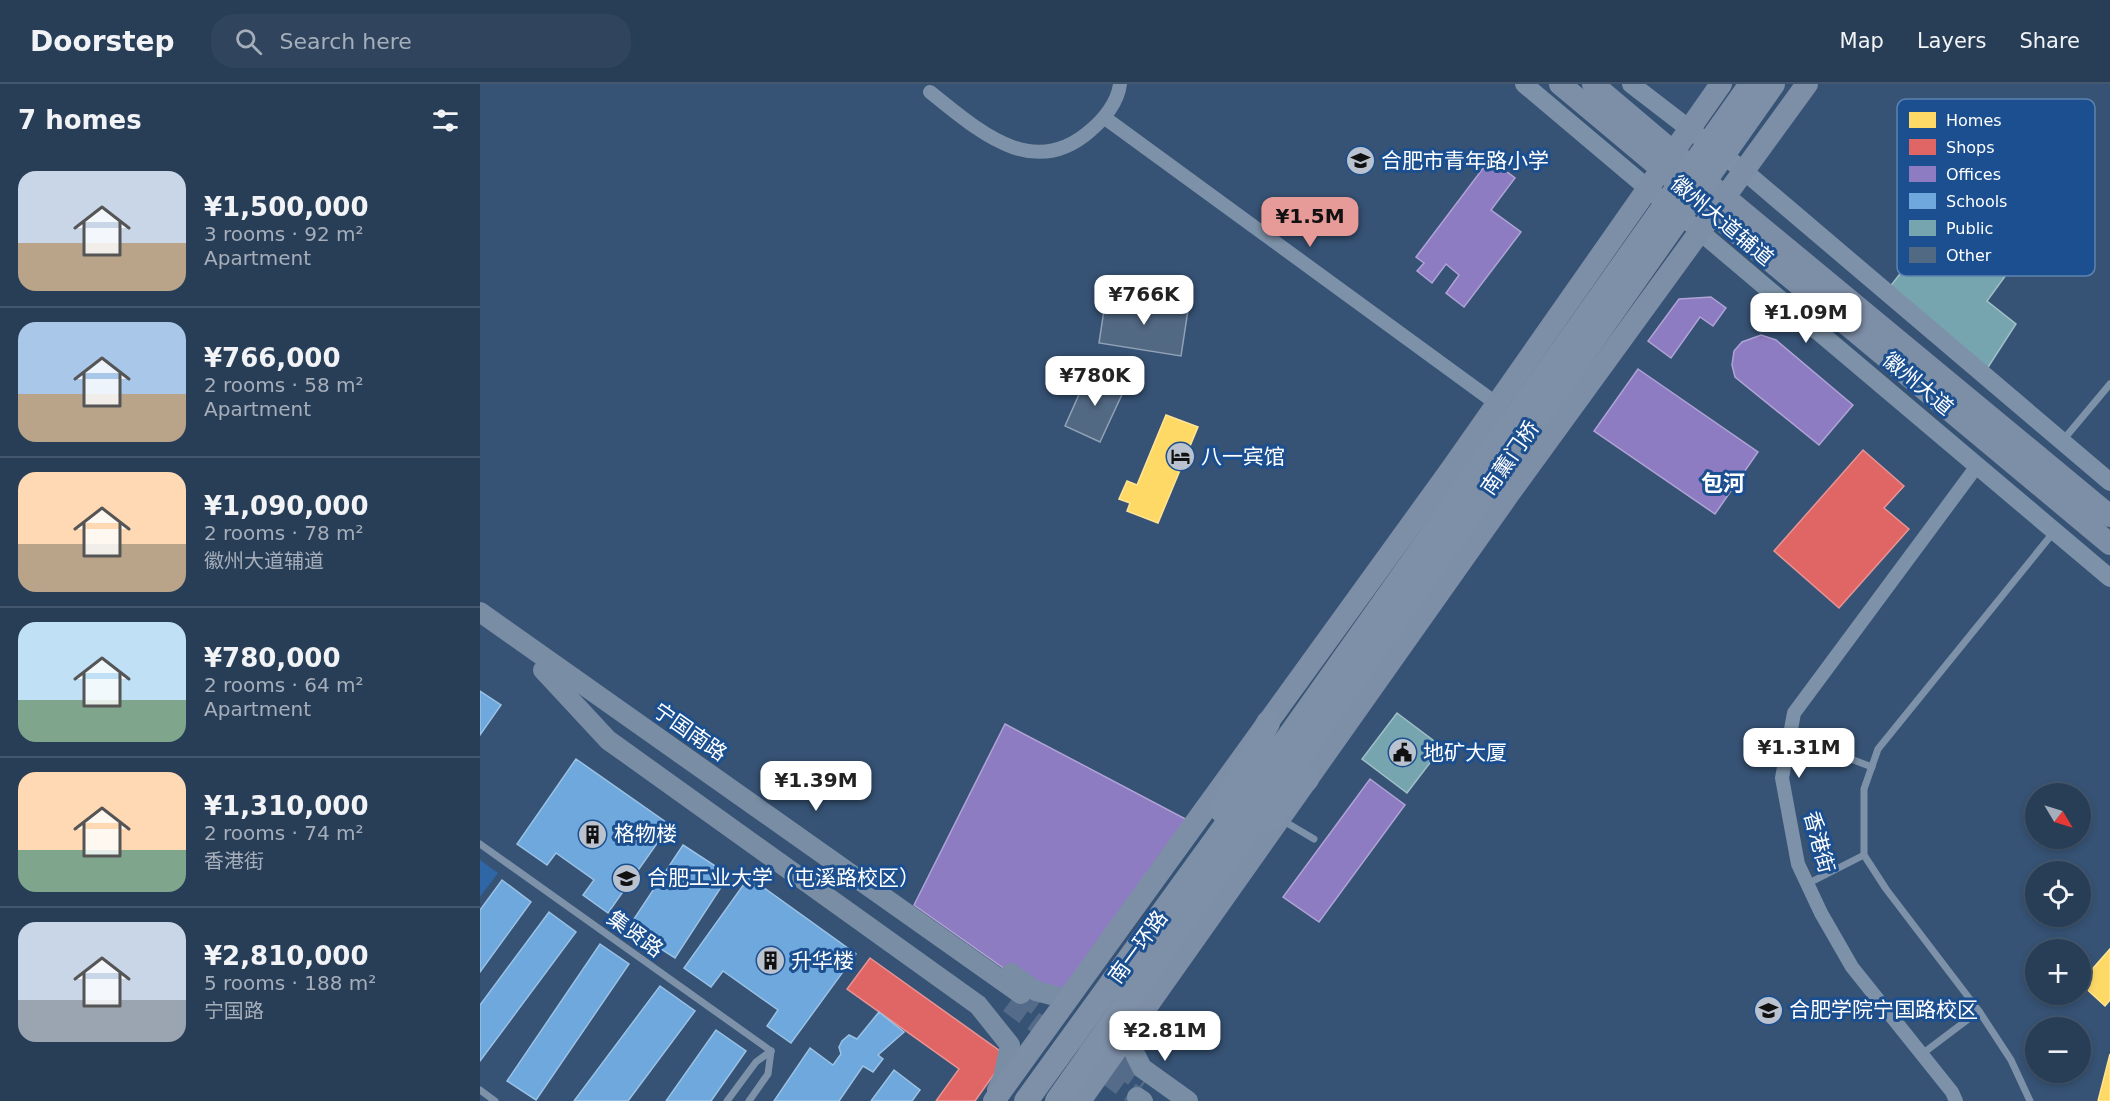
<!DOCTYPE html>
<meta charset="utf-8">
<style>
body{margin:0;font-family:"DejaVu Sans","Noto Sans SC",sans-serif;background:#30455d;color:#f1f3f6;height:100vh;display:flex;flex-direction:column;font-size:22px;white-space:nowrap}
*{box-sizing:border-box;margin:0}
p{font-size:20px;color:#a5aeba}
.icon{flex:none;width:33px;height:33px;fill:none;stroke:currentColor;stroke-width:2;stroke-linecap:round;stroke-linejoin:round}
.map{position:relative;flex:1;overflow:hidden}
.side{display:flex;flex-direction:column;background:#283e57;width:480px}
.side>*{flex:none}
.needle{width:39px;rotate:128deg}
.tools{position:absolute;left:1545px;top:699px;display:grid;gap:12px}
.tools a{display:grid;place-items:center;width:66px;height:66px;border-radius:50%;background:#283e57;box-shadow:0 3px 9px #0003,0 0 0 2px #44576d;font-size:30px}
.price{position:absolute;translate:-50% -51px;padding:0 14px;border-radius:12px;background:#fff;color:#222;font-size:20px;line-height:39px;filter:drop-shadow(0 2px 3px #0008)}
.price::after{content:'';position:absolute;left:50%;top:36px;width:18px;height:14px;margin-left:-9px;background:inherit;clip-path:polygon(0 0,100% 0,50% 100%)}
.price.active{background:#e69b98;color:#111}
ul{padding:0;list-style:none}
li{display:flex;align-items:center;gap:18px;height:150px;padding:0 18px}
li+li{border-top:2px solid #44576d}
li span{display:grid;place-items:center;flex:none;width:168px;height:120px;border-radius:18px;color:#555}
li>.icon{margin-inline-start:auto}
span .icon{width:72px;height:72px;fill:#fffc;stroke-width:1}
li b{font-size:26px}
h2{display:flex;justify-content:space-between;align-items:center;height:72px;padding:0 18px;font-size:26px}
header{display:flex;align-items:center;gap:36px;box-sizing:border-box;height:84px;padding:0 30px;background:#283e57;border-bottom:2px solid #44576d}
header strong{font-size:28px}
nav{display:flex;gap:33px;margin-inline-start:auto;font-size:21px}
.search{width:420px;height:54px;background:#30455d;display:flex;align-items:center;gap:15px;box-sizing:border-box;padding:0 21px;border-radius:24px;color:#a5aeba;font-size:22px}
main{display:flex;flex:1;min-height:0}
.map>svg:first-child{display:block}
</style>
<header>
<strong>Doorstep</strong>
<div class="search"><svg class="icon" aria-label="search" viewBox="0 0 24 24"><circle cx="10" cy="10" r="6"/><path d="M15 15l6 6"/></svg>Search here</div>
<nav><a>Map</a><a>Layers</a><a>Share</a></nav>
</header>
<main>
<section class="side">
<h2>7 homes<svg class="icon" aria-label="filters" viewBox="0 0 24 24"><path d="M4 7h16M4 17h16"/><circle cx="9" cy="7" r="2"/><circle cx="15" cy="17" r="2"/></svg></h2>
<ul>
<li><span style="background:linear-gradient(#c9d6e8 60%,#b9a48a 0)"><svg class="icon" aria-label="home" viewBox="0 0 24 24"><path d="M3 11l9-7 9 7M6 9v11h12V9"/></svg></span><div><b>¥1,500,000</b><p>3 rooms · 92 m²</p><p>Apartment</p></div></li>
<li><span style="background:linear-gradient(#a9c7e8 60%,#b9a48a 0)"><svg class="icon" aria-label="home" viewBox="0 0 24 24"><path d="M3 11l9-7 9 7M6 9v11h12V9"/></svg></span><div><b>¥766,000</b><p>2 rooms · 58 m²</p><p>Apartment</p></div></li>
<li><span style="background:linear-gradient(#ffd9b3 60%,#b9a48a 0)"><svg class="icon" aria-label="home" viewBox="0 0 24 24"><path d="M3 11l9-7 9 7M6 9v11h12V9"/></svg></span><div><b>¥1,090,000</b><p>2 rooms · 78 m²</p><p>徽州大道辅道</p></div></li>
<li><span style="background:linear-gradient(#bfe0f5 65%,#7fa58c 0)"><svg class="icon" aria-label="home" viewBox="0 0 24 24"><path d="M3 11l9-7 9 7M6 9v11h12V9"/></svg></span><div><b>¥780,000</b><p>2 rooms · 64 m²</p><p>Apartment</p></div></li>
<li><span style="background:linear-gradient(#ffd9b3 65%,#7fa58c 0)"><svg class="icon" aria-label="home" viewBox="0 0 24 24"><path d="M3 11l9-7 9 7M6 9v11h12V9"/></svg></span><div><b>¥1,310,000</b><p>2 rooms · 74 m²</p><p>香港街</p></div></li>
<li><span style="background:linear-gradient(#c9d6e8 65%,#9aa5b1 0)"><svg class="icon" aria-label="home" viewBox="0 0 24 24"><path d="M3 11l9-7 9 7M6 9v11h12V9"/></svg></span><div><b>¥2,810,000</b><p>5 rooms · 188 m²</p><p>宁国路</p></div></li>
</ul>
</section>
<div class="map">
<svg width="1630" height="1017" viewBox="0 0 1630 1017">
<rect width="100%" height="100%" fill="#365274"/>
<polygon fill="#2f66a5" points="0,776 18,789 0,813"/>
<g fill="#ffd966" stroke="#ffe494" stroke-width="1.5">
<polygon points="686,331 718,343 678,439 647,427 650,419 639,415 647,397 657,401"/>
<polygon points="1630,865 1630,916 1625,922 1600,899"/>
<polygon points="1630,970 1630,1017 1618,1017"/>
</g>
<g fill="#e06666" stroke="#e99494" stroke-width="1.5">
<polygon points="1383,366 1424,402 1404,424 1429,445 1359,524 1294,467"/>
<polygon points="390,874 527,972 495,1017 456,1017 479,985 367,905"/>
</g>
<g fill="#8e7cc3" stroke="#b0a3d5" stroke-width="1.5">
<polygon points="1010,75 1035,94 1011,126 1041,148 984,223 966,209 979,191 966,180 952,199 937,187 944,179 936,173"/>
<polygon points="1231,213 1246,224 1233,242 1220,233 1191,274 1168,257 1199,215"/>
<polygon points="1281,251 1296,256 1373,321 1339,361 1255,293 1252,281 1254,267 1262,258"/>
<polygon points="1158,285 1278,368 1235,430 1114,347"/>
<polygon points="525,640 715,740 587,915 556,907 434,821"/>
<polygon points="890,695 925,721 839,838 803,813"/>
</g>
<g fill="#6fa8dc" stroke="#9ac2e6" stroke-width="1.5">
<polygon points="0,607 21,621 0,651"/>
<polygon points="96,675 190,741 128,829 103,811 114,796 76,769 67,781 37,760"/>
<polygon points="203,761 249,791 195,874 148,844"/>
<polygon points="269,793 376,870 311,959 287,942 298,926 243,887 231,903 204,884"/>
<polygon points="22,796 51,818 0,888 0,826"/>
<polygon points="69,828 96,848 0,977 0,921"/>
<polygon points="120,860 149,880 56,1016 27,997"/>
<polygon points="180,902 215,927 148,1017 94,1017"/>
<polygon points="399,928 424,948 398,971 403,975 393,988 383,982 359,1017 294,1017 330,964 353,981 361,970 359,963 362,957 369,951 377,955"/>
<polygon points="236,946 266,967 231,1017 186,1017"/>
<polygon points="414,986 440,1006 432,1017 391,1017"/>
</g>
<g fill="#76a5af" stroke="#9fc0c7" stroke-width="1.5">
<polygon points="1511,72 1580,117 1507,217 1536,240 1503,291 1406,208"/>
<polygon points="917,629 962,663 927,709 882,675"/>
</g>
<g fill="#526984" stroke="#92a2b6" stroke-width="1.5">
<polygon points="626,213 708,226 701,272 619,259"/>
<polygon points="609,288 645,304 620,358 585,342"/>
</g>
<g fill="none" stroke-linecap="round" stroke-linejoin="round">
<g stroke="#546c89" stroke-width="20" stroke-dasharray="20 10" stroke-linecap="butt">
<polyline points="541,910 664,1000"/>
<polyline points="529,919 657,1013"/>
</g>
<g stroke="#7d92a8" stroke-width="7">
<polyline points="1584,355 1630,300"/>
<polyline points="1310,652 1392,683"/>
<polyline points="802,736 834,755"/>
<polyline points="0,760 291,967"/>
<polyline points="1327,800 1384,771"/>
<polyline points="1442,970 1499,927"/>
<polyline points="0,1006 15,1017"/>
<polyline points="247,1017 276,978 291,967"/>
<polyline points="269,1017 288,990 291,967"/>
<polyline points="1550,1017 1531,976 1499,927 1406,805 1384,771 1384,705 1398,665 1573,449"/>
</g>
<g stroke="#7d92a8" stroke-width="14">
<path d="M450,8C498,46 553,98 611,46C624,35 638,18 640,0"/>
<polyline points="625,34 1017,320"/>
<polyline points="1476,1017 1472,1008 1372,883 1341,829 1318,780 1302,694 1314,629 1497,382"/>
</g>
<g stroke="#7d92a8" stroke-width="18">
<polyline points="1044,0 1178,113"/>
<polyline points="1151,0 1264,87 1630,398"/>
<polyline points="1211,140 1630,494"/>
</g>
<g stroke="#798da4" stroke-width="20">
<polyline points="0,528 541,910"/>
<polyline points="63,586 128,656 498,921 530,961 523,994 517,1006"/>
<polyline points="531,889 556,907 587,915"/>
<polyline points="646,952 662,984 708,1017"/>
<polyline points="657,1013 663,1017"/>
</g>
<g stroke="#7d8ea7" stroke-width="22">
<polyline points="1080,0 1191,93"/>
<polyline points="1113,0 1205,78"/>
<polyline points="1234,104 1630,432"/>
<polyline points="1221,119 1630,460"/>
<polyline points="514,1017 972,384 1241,0"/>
<polyline points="600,1017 1029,410 1327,0"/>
</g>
<g stroke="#7e90a7" stroke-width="24">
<polyline points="742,727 788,639"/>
<polyline points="788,737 827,695"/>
<polyline points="546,1017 749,737 1271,0"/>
<polyline points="577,1017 1293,0"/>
</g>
</g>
<defs>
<symbol id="school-disc" viewBox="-11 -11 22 22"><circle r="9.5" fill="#b9c2ce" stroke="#1b4f8f"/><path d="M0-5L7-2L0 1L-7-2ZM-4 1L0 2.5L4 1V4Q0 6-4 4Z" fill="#111"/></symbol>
<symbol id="hotel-disc" viewBox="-11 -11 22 22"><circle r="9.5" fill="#b9c2ce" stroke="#1b4f8f"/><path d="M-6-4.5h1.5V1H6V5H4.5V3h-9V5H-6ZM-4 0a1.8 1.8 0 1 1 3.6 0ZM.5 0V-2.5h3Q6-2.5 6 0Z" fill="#111"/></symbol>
<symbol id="civic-disc" viewBox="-11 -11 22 22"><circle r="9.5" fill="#b9c2ce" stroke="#1b4f8f"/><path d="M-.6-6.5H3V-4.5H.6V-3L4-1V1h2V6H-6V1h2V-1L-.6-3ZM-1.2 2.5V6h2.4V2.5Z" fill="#111"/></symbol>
<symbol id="building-disc" viewBox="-11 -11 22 22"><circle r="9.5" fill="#b9c2ce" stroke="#1b4f8f"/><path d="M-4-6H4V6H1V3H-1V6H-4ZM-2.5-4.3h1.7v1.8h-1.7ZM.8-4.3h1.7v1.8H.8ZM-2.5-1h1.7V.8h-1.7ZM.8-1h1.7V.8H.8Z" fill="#111"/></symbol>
<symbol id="university-disc" viewBox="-11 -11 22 22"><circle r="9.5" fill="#b9c2ce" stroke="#1b4f8f"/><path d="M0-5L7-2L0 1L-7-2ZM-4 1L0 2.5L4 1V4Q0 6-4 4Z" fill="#111"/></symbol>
</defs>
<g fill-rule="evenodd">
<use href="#school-disc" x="864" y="60" width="33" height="33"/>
<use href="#hotel-disc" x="684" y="356" width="33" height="33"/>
<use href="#civic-disc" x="906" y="652" width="33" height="33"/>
<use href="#building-disc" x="96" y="734" width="33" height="33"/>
<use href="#university-disc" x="130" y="778" width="33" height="33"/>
<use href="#building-disc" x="274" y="860" width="33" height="33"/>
<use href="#university-disc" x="1272" y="910" width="33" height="33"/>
</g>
<g text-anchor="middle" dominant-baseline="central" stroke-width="6" stroke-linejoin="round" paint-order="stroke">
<g font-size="21" fill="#fff" stroke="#1b4f8f" text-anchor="start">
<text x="901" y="77">合肥市青年路小学</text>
<text x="721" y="373">八一宾馆</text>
<text x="943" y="669">地矿大厦</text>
<text x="134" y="750">格物楼</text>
<text x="167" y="794">合肥工业大学（屯溪路校区）</text>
<text x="311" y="877">升华楼</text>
<text x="1309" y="926">合肥学院宁国路校区</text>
</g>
<g font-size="21" fill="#fff" stroke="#1b4f8f">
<text transform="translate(1242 137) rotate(40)">徽州大道辅道</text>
<text transform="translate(1438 300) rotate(40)">徽州大道</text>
<text transform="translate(1030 374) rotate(-55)">南薰门桥</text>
<text transform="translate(210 648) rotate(35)">宁国南路</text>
<text transform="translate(1339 758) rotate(75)">香港街</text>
<text transform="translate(155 850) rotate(36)">集贤路</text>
<text transform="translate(658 863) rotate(-54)">南一环路</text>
</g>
<g font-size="22" font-weight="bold" fill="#fff" stroke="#1b4f8f">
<text x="1243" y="399">包河</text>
</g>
</g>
<rect x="1417" y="15" width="198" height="177" rx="9" fill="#1b4f8f" stroke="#5f84b1" stroke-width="1.5"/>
<rect x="1429" y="28" width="27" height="16" fill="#ffd966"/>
<rect x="1429" y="55" width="27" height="16" fill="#e06666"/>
<rect x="1429" y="82" width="27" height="16" fill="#8e7cc3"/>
<rect x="1429" y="109" width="27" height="16" fill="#6fa8dc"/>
<rect x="1429" y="136" width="27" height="16" fill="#76a5af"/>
<rect x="1429" y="163" width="27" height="16" fill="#526984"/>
<g font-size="16" fill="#fff">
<text x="1466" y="42">Homes</text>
<text x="1466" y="69">Shops</text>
<text x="1466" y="96">Offices</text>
<text x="1466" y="123">Schools</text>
<text x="1466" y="150">Public</text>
<text x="1466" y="177">Other</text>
</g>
</svg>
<div class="tools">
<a><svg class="needle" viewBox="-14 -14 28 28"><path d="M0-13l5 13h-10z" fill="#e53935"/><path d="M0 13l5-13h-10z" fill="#a5aeba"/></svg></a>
<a><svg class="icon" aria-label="locate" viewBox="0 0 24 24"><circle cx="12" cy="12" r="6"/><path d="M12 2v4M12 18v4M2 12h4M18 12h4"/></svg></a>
<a>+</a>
<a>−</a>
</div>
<b class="price active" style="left:830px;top:164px">¥1.5M</b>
<b class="price" style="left:664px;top:242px">¥766K</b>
<b class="price" style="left:1326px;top:260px">¥1.09M</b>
<b class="price" style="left:615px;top:323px">¥780K</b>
<b class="price" style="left:1319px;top:695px">¥1.31M</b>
<b class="price" style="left:336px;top:728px">¥1.39M</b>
<b class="price" style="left:685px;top:978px">¥2.81M</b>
</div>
</main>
